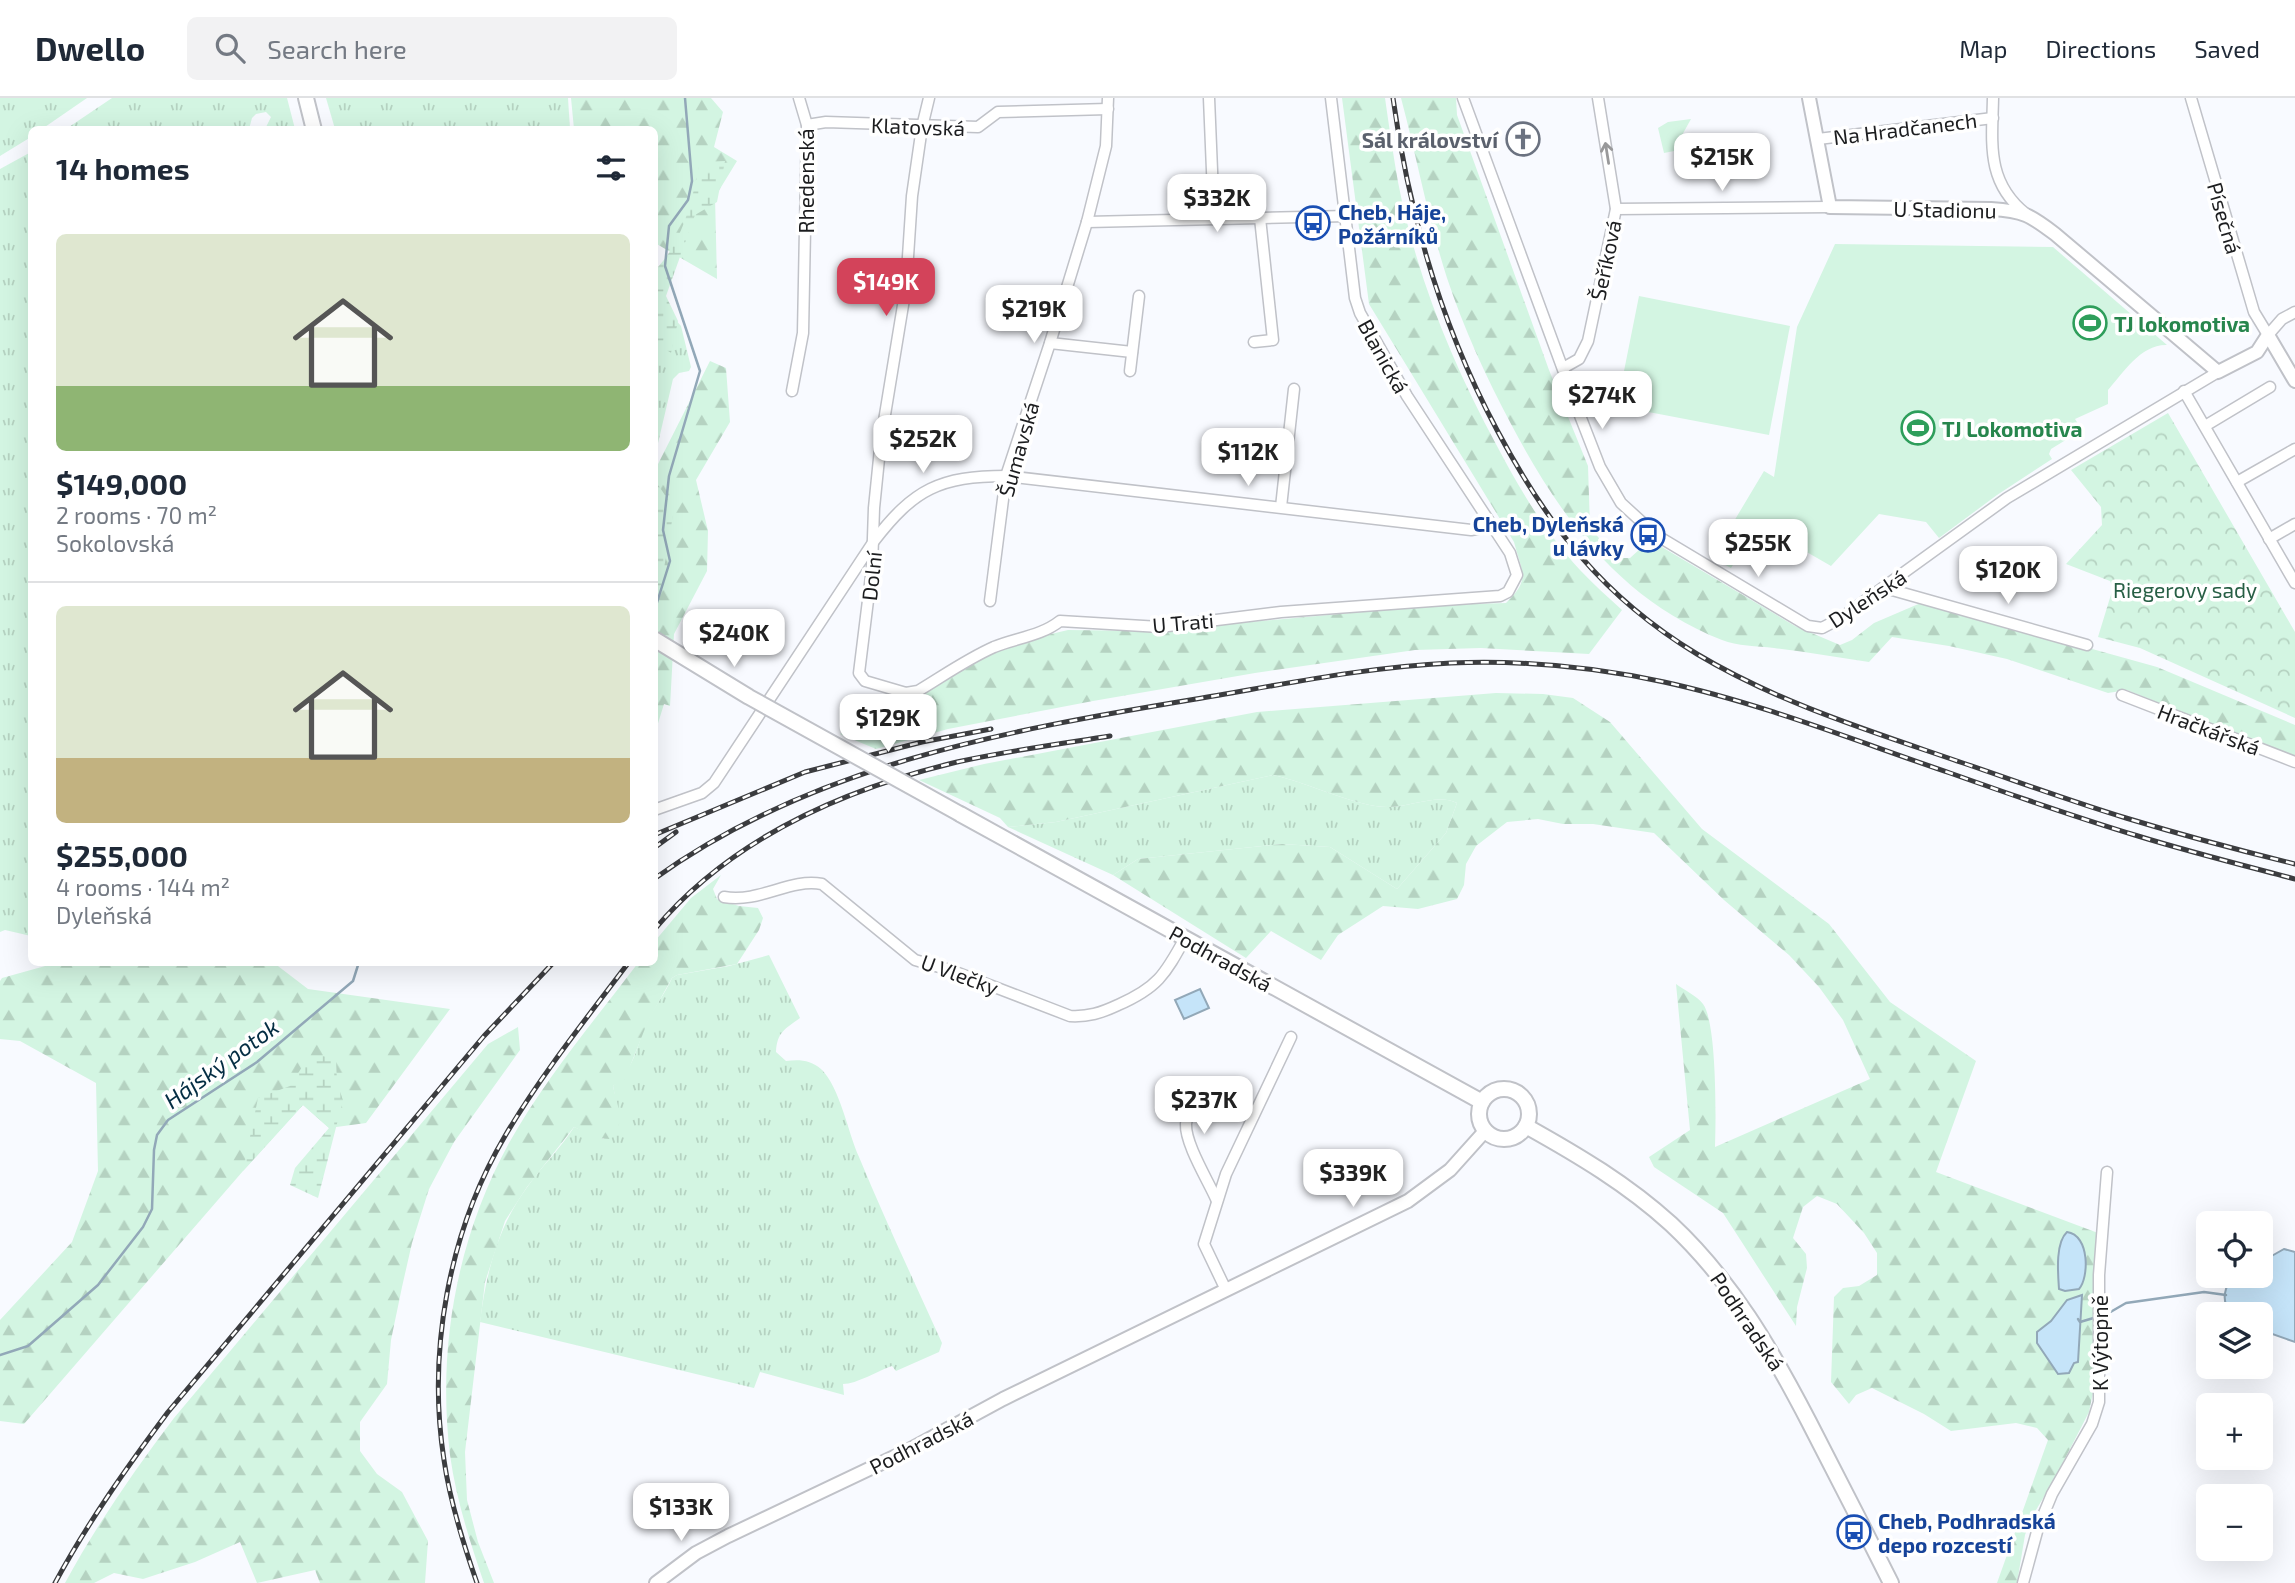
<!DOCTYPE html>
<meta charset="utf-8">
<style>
body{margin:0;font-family:"Exo 2",sans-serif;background:#f2f2f3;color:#1f2937;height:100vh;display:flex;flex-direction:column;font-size:26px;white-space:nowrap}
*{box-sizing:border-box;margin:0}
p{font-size:23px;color:#747a83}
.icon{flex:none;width:38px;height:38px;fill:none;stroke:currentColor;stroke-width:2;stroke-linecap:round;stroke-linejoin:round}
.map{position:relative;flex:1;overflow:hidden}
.side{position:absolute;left:28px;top:28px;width:630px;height:840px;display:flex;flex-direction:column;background:#fff;border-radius:10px;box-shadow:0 7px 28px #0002}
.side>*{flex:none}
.fabs{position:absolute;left:2196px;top:1113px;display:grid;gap:14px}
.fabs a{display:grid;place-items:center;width:77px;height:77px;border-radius:10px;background:#fff;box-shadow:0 7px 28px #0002;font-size:35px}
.price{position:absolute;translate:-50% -60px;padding:0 16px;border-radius:14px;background:#fff;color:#222;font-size:23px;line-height:46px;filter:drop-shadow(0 2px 4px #0008)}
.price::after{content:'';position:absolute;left:50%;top:42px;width:21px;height:16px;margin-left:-10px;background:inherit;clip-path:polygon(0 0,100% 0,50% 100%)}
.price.selected{background:#d3435a;color:#fff}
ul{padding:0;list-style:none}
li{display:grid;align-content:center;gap:14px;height:371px;padding:0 28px}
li+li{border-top:2px solid #e0e1e3}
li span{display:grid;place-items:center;height:217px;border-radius:10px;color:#555}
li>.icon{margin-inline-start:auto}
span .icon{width:126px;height:126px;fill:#fffc;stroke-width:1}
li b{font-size:30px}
h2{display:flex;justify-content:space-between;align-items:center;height:84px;padding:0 28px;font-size:30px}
header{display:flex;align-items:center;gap:42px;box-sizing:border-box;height:98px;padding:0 35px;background:#fff;border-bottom:2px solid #e0e1e3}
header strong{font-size:33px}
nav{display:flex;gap:38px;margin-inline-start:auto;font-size:24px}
.search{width:490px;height:63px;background:#f2f2f3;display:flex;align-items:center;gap:18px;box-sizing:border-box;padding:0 24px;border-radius:10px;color:#747a83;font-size:26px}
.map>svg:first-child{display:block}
</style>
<header>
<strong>Dwello</strong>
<div class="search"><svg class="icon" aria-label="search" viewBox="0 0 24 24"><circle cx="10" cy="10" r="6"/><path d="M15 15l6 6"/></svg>Search here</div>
<nav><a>Map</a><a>Directions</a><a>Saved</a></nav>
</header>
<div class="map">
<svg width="2295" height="1485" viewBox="0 0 2295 1485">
<defs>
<pattern id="grass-tufts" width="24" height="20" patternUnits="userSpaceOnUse" patternTransform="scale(1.75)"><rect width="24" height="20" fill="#d3f5e2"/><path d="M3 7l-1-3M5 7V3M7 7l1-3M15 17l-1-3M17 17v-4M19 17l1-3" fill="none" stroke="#b5d2c1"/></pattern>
<pattern id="forest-firs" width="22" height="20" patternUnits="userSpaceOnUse" patternTransform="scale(1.75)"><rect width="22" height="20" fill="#d3f5e2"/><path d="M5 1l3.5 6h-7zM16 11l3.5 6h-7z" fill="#b5d2c1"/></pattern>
<pattern id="wetland-marsh" width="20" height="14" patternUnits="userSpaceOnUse" patternTransform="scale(1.75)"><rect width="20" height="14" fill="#d3f5e2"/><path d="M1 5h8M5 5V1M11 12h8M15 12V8" fill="none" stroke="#b5d2c1"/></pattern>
<pattern id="park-crowns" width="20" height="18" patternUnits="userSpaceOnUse" patternTransform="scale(1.75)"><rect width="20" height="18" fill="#d3f5e2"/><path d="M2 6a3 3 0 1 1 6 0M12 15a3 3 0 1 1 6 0" fill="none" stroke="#b5d2c1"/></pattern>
</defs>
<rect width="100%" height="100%" fill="#f8faff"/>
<g fill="url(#grass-tufts)">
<polygon points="0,0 87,0 42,31 32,32 31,39 0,58"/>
<polygon points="112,0 287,0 295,31 265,31 271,19 266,14 256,16 252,20 249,31 66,31"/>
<polygon points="326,0 568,0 570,31 335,31"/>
<polygon points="31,54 31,838 5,832 0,834 0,71"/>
<polygon points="654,167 662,196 673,219 681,228 691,269 689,273 679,275 673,281 655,358"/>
<path d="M1273,677C1307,684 1356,709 1388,709C1409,709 1439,695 1457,705L1446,735L1397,791L1330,749L1282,746L1138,761L1113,777L1008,729L1056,724Z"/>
<path d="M769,857L800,920C785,931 777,934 776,954L786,963C799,961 811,962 821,971C840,989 848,1035 859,1059C885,1122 914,1183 942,1245L939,1254L896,1273L892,1268C877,1273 857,1286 843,1286L844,1297L760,1274L754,1290L480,1224C486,1175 498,1128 528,1088C542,1068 561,1050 574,1029L604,1041L615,998L613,988C634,973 637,946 647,924C654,909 665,896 672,880L677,877L729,868Z"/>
</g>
<g fill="url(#forest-firs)">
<polygon points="571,0 711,0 723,14 714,49 737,63 715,99 717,181 655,145 654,32 574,31"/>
<path d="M1342,0H1385C1389,28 1393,56 1398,84C1416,177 1452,265 1497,348C1520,392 1546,435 1580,472C1593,486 1608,499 1622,512L1589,556L1481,550L1415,552L1255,575L1093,603L948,631L876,651L840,636L1013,545L1068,532L1150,533L1439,507L1506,505C1531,481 1522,475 1514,444L1369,206Z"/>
<path d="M1401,0H1456L1457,17L1491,111L1549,272L1588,368L1590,429L1615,460H1630L1650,442L1795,528L1840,547L1852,542L1874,525L1923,504L2157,569L2295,627V660L2127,592L2108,595L2007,561L1949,548L1892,539L1869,564C1837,559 1806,554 1774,550C1757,548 1737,548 1722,542C1620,502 1560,419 1511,326C1486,279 1464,231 1447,180C1428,121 1417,60 1401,0Z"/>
<polygon points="710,263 726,270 730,324 696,382 708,433 707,473 674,536 670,608 664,606 655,635 655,372"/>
<path d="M1496,595L1543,596L1573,600L1610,624L1702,731L1829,826L1890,904L1976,963L1936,1074L2098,1135L2095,1285L2089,1314L2054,1382L2033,1417L2025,1437L2017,1485H1997L2048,1342L2037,1330L2016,1325L1951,1333L1924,1316L1872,1290L1856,1297L1849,1306L1831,1284L1834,1199L1843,1190L1859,1188L1877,1177V1155L1864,1135L1837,1106L1817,1098L1803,1109L1793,1140L1806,1156L1807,1170L1797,1209L1796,1228L1723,1115L1654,1069L1649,1059L1690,1032L1676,886C1684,892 1697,898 1703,906C1717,925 1716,1021 1715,1049L1870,981L1843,922L1819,889L1789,857L1724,802L1654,735L1593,726H1563L1538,721L1507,724L1476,748L1466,766L1464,787L1457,801L1418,811L1383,808L1338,837L1321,862L1271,833L1246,860L1113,777L1138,761L1282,746L1330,749L1397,791L1446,735L1457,705C1439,695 1409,709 1388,709C1356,709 1307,684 1273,677L1056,724L1008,729L1000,720L919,682L984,666L1257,614Z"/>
<path d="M721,777L713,791L717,801L739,808L758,810L763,820L759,832L737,866L677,877L672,880L648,923L625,981L613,988C617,1007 627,1026 610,1041L597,1040L574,1029L527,1089L505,1123L485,1184L465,1354L467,1402L478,1444L494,1485H484C470,1444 456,1401 450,1357C437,1250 457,1140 509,1045C545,981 594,923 638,865L654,864L655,843L691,800Z"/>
<polygon points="56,865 274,865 308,891 450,911 366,1025 329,1030 303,1007 243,1073 24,1326 0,1323 0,1222 72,1144 98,1073 96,985 20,943 0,941 0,883 2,880"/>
<path d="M518,929L520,952L454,1044L429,1091L412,1145L402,1189L391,1242L387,1286L360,1324V1353L377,1376L402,1394L428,1443L425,1485H320L315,1472L257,1485L240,1444L195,1464L143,1481L114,1475L94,1485H65C97,1426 134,1373 174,1320L488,946Z"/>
</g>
<g fill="url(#wetland-marsh)">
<path d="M725,63L717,104L695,117L666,198L678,223L671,255L655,244V172C683,144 692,103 700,64Z"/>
<polygon points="655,382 674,411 655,524 654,442 658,431 655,426"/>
<polygon points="322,958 336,961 337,985 343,1002 318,1100 290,1087 295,1070 329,1030 303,1007 243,1073 258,1000 290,988 307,961"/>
</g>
<polygon fill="url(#park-crowns)" points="2168,315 2295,534 2295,620 2140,550 2098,539 2113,490 2110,483 2066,466 2102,427 2101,409 2071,372"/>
<g fill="#d3f5e2">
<polygon points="1691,21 1681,39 1684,51 1664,55 1658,30 1668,24"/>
<path d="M1835,146L2053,149L2167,247C2141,246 2123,275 2108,292V306L2075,321L2082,332L2051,351L2049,356L2052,361L1997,397L1939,440L1926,424L1879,416L1831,468L1758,426L1731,470L1712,460L1764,373L1774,379L1797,229Z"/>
<polygon points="1639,198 1790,228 1769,337 1617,308"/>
</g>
<g fill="#c5e4f9" stroke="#92a8b8" stroke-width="2">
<polygon points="1200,891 1209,910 1184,921 1175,902"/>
<path d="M2067,1134C2090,1137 2089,1180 2079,1191L2065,1193L2059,1191C2058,1176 2055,1145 2067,1134Z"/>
<path d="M2284,1151L2295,1154V1244L2261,1232V1216H2232C2221,1205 2222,1186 2238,1178C2244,1176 2254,1178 2261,1178V1164Z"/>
<polygon points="2082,1197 2078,1264 2074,1265 2069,1275 2058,1276 2037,1245 2037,1234 2051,1223 2067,1202"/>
</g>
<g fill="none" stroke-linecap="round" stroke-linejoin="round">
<g stroke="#92a8b8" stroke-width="2.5">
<polyline points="654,514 670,463 663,432 669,378 700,273 665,168 669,128 688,102 692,83 685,0"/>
<polyline points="2078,1221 2080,1224 2107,1216 2126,1205 2204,1194 2226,1197"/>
<polyline points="0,1257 28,1248 98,1187 143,1129 152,1111 154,1052 157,1037 168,1022 257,964 353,883 359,864"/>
</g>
<defs>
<g id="minor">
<path d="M929,0L922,29L912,98L906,189L881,341L874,410L872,470L859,575L865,583L906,595L918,593C943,578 967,561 994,549C1016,540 1041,538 1060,523L1160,529L1281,514L1500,498L1508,494L1517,477L1510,455L1407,298L1360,215L1355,200L1331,0"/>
<polyline points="1209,0 1214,121"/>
<polyline points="1463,0 1579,315 1600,369 1621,405 1656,437 1808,528 1822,530 1841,520 2007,400 2218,274"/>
<path d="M1993,0C1992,46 1986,84 2026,116"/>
<polyline points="2191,0 2254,214 2268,237 2282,221 2295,214"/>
<polyline points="807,27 826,24 978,29 998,14 1108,11"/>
<polyline points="1818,41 1993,20"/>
<polyline points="1616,111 1830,109"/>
<polyline points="1087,124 1347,118"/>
<polyline points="1254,244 1273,242 1260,120"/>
<polyline points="1050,245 1132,254"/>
<polyline points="1563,270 1579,261 1588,243 1616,111 1598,0"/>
<polyline points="1130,273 1139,198"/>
<polyline points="792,293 803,235 807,27 799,0"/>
<polyline points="2184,293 2295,485"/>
<polyline points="2205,328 2270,289"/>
<polyline points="2237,384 2295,351"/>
<polyline points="1281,409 1294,291"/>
<polyline points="2269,441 2295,426"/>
<polyline points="1885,490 2087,547"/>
<polyline points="990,503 1006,378 1050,245 1087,124 1106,48 1108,0"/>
<polyline points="2122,597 2295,664"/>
<path d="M654,712L702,695L714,685L874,443C914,391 940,378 1006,378L1471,432L1492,428"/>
<path d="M724,799C761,805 789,780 822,786L915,862L953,873L1070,918C1088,919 1101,915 1118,907C1157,890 1165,877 1185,840"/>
<path d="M1217,1103C1209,1084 1185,1046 1186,1026C1189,991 1235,980 1253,1018"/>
<polyline points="1226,1192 1204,1146 1226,1076 1291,939"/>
<polyline points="2023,1485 2038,1430 2052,1396 2092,1326 2099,1304 2099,1177 2107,1074"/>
</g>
<g id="tertiary">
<path d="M1809,0L1830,109L1991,111C2024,113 2030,117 2055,136L2218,274L2257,254L2268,237"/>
<polyline points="2268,237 2295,283"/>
<polyline points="656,1485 696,1455 728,1438 909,1352 1003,1301 1408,1103 1450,1072 1485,1033"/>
</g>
<g id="secondary">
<polyline points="306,0 314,32"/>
<polyline points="960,716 1482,1004"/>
<circle cx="1504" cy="1016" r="25"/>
<path d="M1526,1028C1578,1057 1627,1086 1671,1126C1732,1183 1771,1251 1809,1324C1837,1378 1864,1431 1891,1485"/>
</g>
</defs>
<use href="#minor" stroke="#c0c2c8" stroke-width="13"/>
<use href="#tertiary" stroke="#c0c2c8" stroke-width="16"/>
<use href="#secondary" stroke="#c0c2c8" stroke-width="18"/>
<use href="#minor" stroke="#fff" stroke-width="10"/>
<use href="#tertiary" stroke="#fff" stroke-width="12"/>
<use href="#secondary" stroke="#fff" stroke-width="14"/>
<defs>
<g id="rail">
<path d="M1393,0C1409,117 1441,227 1497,332C1548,428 1603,499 1697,556C1779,605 1870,633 1960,664C2016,683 2070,703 2126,720C2182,737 2238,752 2295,766"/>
<polyline points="654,737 805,674 922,644 991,631"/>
<polyline points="654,750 676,734"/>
<path d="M654,781C812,667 1008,632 1196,601C1280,587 1365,569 1451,565C1522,562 1594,569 1664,584C1761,605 1856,643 1950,675C2012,697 2075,719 2138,738C2190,754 2242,767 2295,781"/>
<path d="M654,832C730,741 844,691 957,664C1007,653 1059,646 1110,638"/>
<path d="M55,1485C88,1424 127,1369 168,1314L484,938L554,864"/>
<path d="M477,1485C463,1445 450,1404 444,1362C427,1253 449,1133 505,1038C541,977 586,921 629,864"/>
</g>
</defs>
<use href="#rail" stroke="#3b3c3f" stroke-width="5"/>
<use href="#rail" stroke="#fff" stroke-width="2.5" stroke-dasharray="8" stroke-linecap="butt"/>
<defs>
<polyline id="secondary-bridge" points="654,541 749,599 960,716"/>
</defs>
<use href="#secondary-bridge" stroke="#c0c2c8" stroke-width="18" stroke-linecap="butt"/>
<use href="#secondary-bridge" stroke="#fff" stroke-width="14"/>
</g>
<defs><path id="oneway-shaft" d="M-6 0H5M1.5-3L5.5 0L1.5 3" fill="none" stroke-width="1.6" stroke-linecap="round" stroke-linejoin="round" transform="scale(1.75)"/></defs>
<use stroke="#99999a" href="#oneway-shaft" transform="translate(1607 55) rotate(-99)"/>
<defs>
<symbol id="church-ring" viewBox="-11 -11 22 22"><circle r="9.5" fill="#fff" stroke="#6b7280" stroke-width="1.5"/><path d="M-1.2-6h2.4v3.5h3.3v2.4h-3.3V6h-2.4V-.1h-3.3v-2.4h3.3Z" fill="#6b7280"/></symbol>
<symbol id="bus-ring" viewBox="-11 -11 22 22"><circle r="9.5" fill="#fff" stroke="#1a4fb4" stroke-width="1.5"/><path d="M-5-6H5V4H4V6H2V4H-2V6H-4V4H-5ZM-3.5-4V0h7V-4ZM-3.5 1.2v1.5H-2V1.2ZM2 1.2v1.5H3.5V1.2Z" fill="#1a4fb4"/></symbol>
<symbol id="stadium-ring" viewBox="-11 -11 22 22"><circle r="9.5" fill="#fff" stroke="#2e9e5b" stroke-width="1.5"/><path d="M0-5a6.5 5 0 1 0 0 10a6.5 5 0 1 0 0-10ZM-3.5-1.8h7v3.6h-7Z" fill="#2e9e5b"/></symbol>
</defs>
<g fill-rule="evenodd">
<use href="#church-ring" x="1504" y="22" width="38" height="38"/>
<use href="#bus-ring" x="1294" y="106" width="38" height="38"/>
<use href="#stadium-ring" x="2071" y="206" width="38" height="38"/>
<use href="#stadium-ring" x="1899" y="311" width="38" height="38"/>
<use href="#bus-ring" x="1629" y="418" width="38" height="38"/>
<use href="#bus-ring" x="1835" y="1415" width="38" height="38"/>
</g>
<g text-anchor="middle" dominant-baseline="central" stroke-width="7" stroke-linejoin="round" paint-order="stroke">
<g font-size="21" fill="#1c1d1f" stroke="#fff">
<text transform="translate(918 28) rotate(2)">Klatovská</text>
<text transform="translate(1905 30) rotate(-7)">Na Hradčanech</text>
<text transform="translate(805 83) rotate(-90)">Rhedenská</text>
<text transform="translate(1945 111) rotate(1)">U Stadionu</text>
<text transform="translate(2225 120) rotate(74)">Písečná</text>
<text transform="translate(1605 162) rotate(-78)">Šeříková</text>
<text transform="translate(1384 258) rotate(61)">Blanická</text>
<text transform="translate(1018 351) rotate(-74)">Šumavská</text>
<text transform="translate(871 478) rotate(-84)">Dolní</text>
<text transform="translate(1867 500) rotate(-33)">Dyleňská</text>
<text transform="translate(1183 524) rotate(-5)">U Trati</text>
<text transform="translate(2209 631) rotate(21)">Hračkářská</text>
<text transform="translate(1221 860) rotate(29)">Podhradská</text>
<text transform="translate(960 876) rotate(20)">U Vlečky</text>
<text transform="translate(1748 1223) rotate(56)">Podhradská</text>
<text transform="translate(2099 1245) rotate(-90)">K Výtopně</text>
<text transform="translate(921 1344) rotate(-27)">Podhradská</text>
</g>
<g font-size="21" font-weight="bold" fill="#5b616d" stroke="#fff" text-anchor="end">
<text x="1498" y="41">Sál království</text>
</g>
<g font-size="21" font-weight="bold" fill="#164399" stroke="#fff" text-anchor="start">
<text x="1338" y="113">Cheb, Háje,<tspan x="1338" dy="24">Požárníků</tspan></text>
<text x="1624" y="425" text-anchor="end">Cheb, Dyleňská<tspan x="1624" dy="24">u lávky</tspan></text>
<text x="1878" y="1422">Cheb, Podhradská<tspan x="1878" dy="24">depo rozcestí</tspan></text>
</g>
<g font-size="21" font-weight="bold" fill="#27864d" stroke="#fff" text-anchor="start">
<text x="2114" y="225">TJ lokomotiva</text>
<text x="1942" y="330">TJ Lokomotiva</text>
</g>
<g font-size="21" fill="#275f45" stroke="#fff">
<text x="2185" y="491">Riegerovy sady</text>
</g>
<g font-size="23" font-style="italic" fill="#042d43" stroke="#fff">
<text transform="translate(221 965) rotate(-36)">Hájský potok</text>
</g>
</g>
</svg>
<div class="fabs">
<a><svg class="icon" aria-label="locate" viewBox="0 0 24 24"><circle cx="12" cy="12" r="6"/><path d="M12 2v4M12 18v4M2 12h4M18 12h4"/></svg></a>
<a><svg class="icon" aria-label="layers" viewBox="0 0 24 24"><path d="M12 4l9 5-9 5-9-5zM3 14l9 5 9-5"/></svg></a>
<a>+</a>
<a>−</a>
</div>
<b class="price" style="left:1722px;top:95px">$215K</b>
<b class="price" style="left:1217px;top:136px">$332K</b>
<b class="price selected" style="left:886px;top:220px">$149K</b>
<b class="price" style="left:1034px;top:247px">$219K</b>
<b class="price" style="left:1602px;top:333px">$274K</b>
<b class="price" style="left:923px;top:377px">$252K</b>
<b class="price" style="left:1248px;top:390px">$112K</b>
<b class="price" style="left:1758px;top:481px">$255K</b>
<b class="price" style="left:2008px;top:508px">$120K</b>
<b class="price" style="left:734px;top:571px">$240K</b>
<b class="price" style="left:888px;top:656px">$129K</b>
<b class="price" style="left:1204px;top:1038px">$237K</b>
<b class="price" style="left:1353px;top:1111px">$339K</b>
<b class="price" style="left:681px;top:1445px">$133K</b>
<section class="side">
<h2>14 homes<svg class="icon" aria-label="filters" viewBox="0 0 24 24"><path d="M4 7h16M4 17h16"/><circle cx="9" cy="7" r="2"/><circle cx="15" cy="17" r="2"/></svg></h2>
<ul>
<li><span style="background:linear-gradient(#dfe7d0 70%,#8fb573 0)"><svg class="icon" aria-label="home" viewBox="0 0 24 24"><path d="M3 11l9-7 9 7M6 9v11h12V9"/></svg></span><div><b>$149,000</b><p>2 rooms · 70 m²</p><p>Sokolovská</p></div></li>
<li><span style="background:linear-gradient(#dfe7d0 70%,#c2b280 0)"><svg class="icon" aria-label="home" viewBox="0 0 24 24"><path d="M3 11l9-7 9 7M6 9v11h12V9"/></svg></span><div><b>$255,000</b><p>4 rooms · 144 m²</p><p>Dyleňská</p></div></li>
</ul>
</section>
</div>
